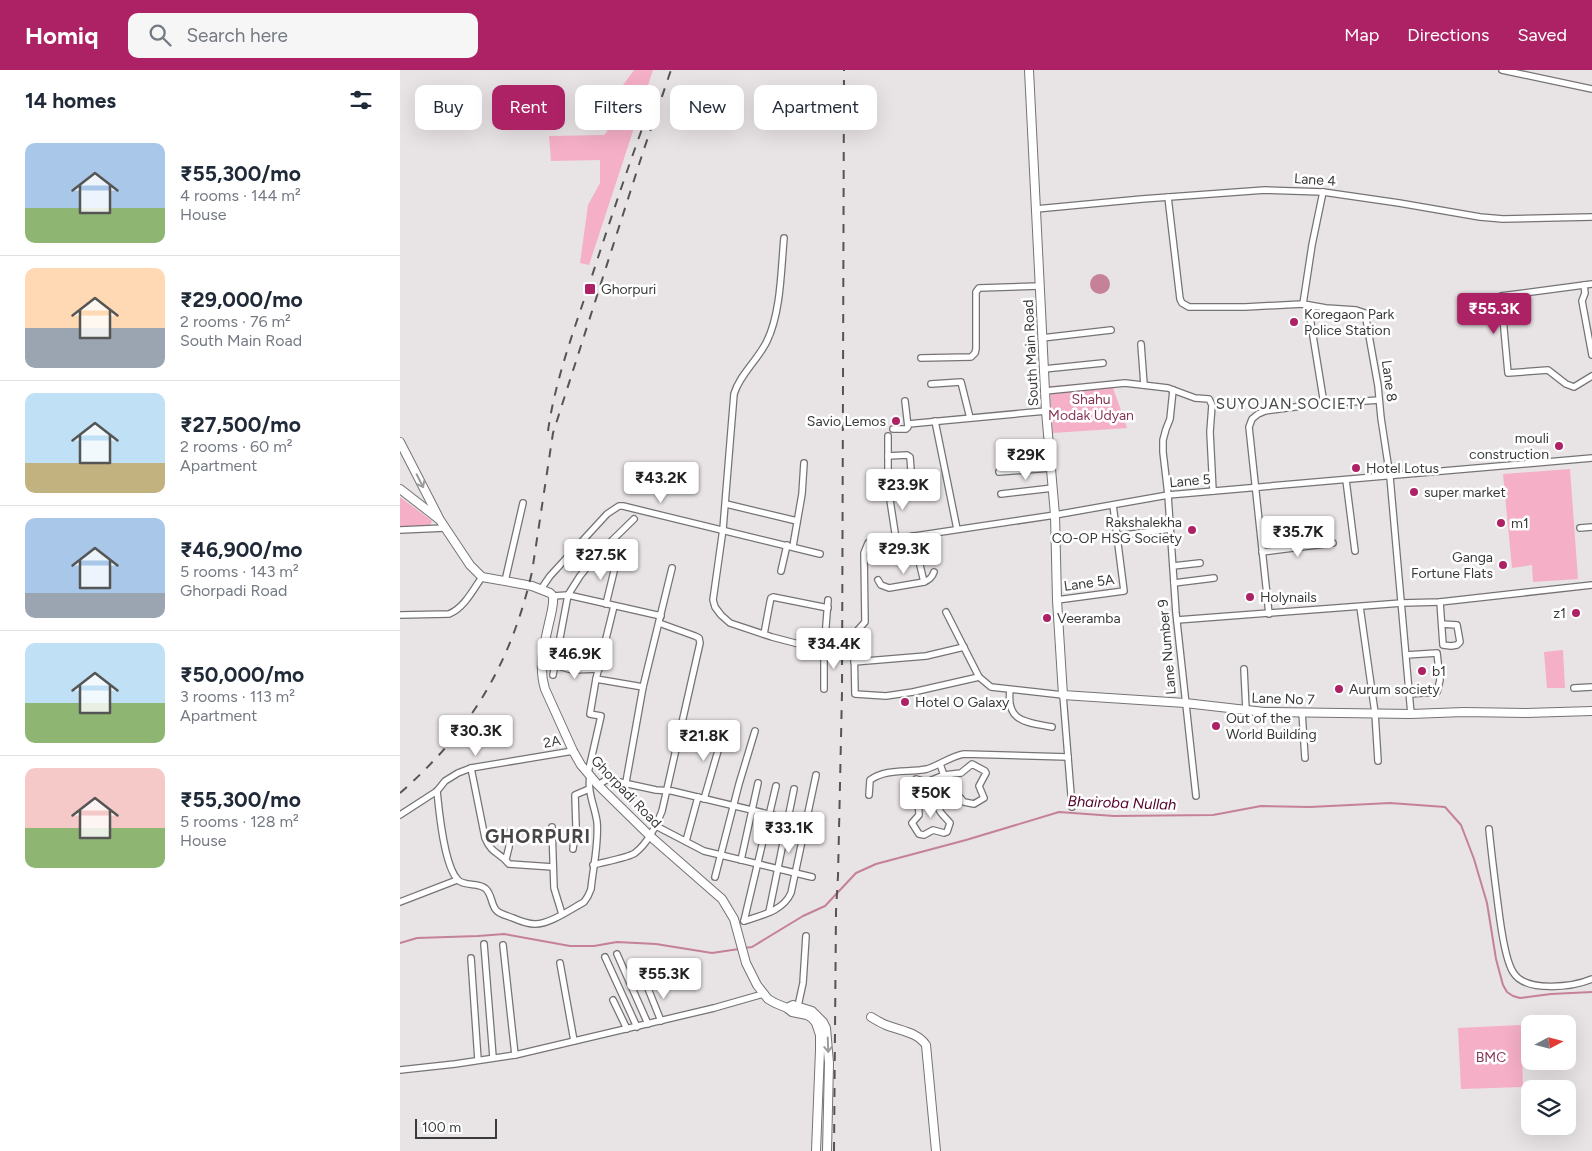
<!DOCTYPE html>
<meta charset="utf-8">
<style>
body{margin:0;font-family:Figtree,sans-serif;background:#f6f6f7;color:#1f2937;height:100vh;display:flex;flex-direction:column;font-size:19px;white-space:nowrap}
*{box-sizing:border-box;margin:0}
p{font-size:16px;color:#747a83}
.icon{flex:none;width:28px;height:28px;fill:none;stroke:currentColor;stroke-width:2;stroke-linecap:round;stroke-linejoin:round}
.map{position:relative;flex:1;overflow:hidden}
.side{display:flex;flex-direction:column;background:#fff;width:400px}
.side>*{flex:none}
.banner{position:absolute;left:15px;top:15px;width:475px;height:45px;display:flex;gap:10px}
.needle{width:32px;rotate:83deg}
.fabs{position:absolute;left:1121px;top:945px;display:grid;gap:10px}
.fabs a{display:grid;place-items:center;width:55px;height:55px;border-radius:10px;background:#fff;box-shadow:0 5px 20px #0002;font-size:25px}
.scale{position:absolute;left:15px;bottom:12px;width:82px;box-sizing:border-box;padding-left:5px;border:2px solid #3b3a3a;border-top:0;font-size:14px;line-height:18px;white-space:nowrap;color:#3b3a3a;-webkit-text-stroke:4px #fff;paint-order:stroke}
.price{position:absolute;translate:-50% -42px;padding:0 11px;border-radius:5px;background:#fff;color:#222;font-size:16px;line-height:32px;filter:drop-shadow(0 1px 2px #0008)}
.price::after{content:'';position:absolute;left:50%;top:30px;width:15px;height:11px;margin-left:-8px;background:inherit;clip-path:polygon(0 0,100% 0,50% 100%)}
.price.current{background:#ac2265;color:#fff}
ul{padding:0;list-style:none}
li{display:flex;align-items:center;gap:15px;height:125px;padding:0 25px}
li+li{border-top:1px solid #e0e1e3}
li span{display:grid;place-items:center;flex:none;width:140px;height:100px;border-radius:10px;color:#555}
li>.icon{margin-inline-start:auto}
span .icon{width:60px;height:60px;fill:#fffc;stroke-width:1}
li b{font-size:21px}
h2{display:flex;justify-content:space-between;align-items:center;height:60px;padding:0 25px;font-size:21px}
.chip{padding:0 18px;border-radius:10px;background:#fff;box-shadow:0 5px 20px #0002;font-size:18px;line-height:45px}
.chip.current{background:#ac2265;color:#fff}
header{display:flex;align-items:center;gap:30px;box-sizing:border-box;height:70px;padding:0 25px;background:#ac2265;color:#fff}
header strong{font-size:24px}
nav{display:flex;gap:28px;margin-inline-start:auto;font-size:18px}
.search{width:350px;height:45px;background:#f6f6f7;display:flex;align-items:center;gap:12px;box-sizing:border-box;padding:0 18px;border-radius:10px;color:#747a83;font-size:19px}
main{display:flex;flex:1;min-height:0}
.map>svg:first-child{display:block}
</style>
<header>
<strong>Homiq</strong>
<div class="search"><svg class="icon" aria-label="search" viewBox="0 0 24 24"><circle cx="10" cy="10" r="6"/><path d="M15 15l6 6"/></svg>Search here</div>
<nav><a>Map</a><a>Directions</a><a>Saved</a></nav>
</header>
<main>
<section class="side">
<h2>14 homes<svg class="icon" aria-label="filters" viewBox="0 0 24 24"><path d="M4 7h16M4 17h16"/><circle cx="9" cy="7" r="2"/><circle cx="15" cy="17" r="2"/></svg></h2>
<ul>
<li><span style="background:linear-gradient(#a9c7e8 65%,#8fb573 0)"><svg class="icon" aria-label="home" viewBox="0 0 24 24"><path d="M3 11l9-7 9 7M6 9v11h12V9"/></svg></span><div><b>₹55,300/mo</b><p>4 rooms · 144 m²</p><p>House</p></div></li>
<li><span style="background:linear-gradient(#ffd9b3 60%,#9aa5b1 0)"><svg class="icon" aria-label="home" viewBox="0 0 24 24"><path d="M3 11l9-7 9 7M6 9v11h12V9"/></svg></span><div><b>₹29,000/mo</b><p>2 rooms · 76 m²</p><p>South Main Road</p></div></li>
<li><span style="background:linear-gradient(#bfe0f5 70%,#c2b280 0)"><svg class="icon" aria-label="home" viewBox="0 0 24 24"><path d="M3 11l9-7 9 7M6 9v11h12V9"/></svg></span><div><b>₹27,500/mo</b><p>2 rooms · 60 m²</p><p>Apartment</p></div></li>
<li><span style="background:linear-gradient(#a9c7e8 75%,#9aa5b1 0)"><svg class="icon" aria-label="home" viewBox="0 0 24 24"><path d="M3 11l9-7 9 7M6 9v11h12V9"/></svg></span><div><b>₹46,900/mo</b><p>5 rooms · 143 m²</p><p>Ghorpadi Road</p></div></li>
<li><span style="background:linear-gradient(#bfe0f5 60%,#8fb573 0)"><svg class="icon" aria-label="home" viewBox="0 0 24 24"><path d="M3 11l9-7 9 7M6 9v11h12V9"/></svg></span><div><b>₹50,000/mo</b><p>3 rooms · 113 m²</p><p>Apartment</p></div></li>
<li><span style="background:linear-gradient(#f6c9c9 60%,#8fb573 0)"><svg class="icon" aria-label="home" viewBox="0 0 24 24"><path d="M3 11l9-7 9 7M6 9v11h12V9"/></svg></span><div><b>₹55,300/mo</b><p>5 rooms · 128 m²</p><p>House</p></div></li>
</ul>
</section>
<div class="map">
<svg width="1192" height="1081" viewBox="0 0 1192 1081">
<rect width="100%" height="100%" fill="#e8e3e5"/>
<g fill="#f5afc7">
<polygon points="234,0 253,0 189,195 180,193 188,135 200,113 200,90 151,91 149,66 204,65 207,62 207,37"/>
<polygon points="711,312 727,358 653,363 650,316"/>
<polygon points="1170,399 1178,509 1133,512 1132,495 1112,498 1103,404"/>
<polygon points="0,427 32,451 29,458 0,458"/>
<polygon points="1163,580 1165,618 1147,618 1144,582"/>
<polygon points="1121,955 1123,1017 1061,1019 1058,958"/>
</g>
<circle fill="#c48198" cx="700" cy="214" r="10"/>
<g fill="none" stroke-linecap="round" stroke-linejoin="round">
<g stroke="#c48198" stroke-width="2">
<polyline points="0,873 17,868 78,866 104,864 170,876 194,876 217,872 256,874 312,883 339,879"/>
<polyline points="344,878 352,877 403,846 425,836 456,803 476,794 566,770 659,742 714,746 813,745 861,736 910,737 990,733 1045,737 1061,755 1074,789 1087,833 1096,889 1103,915 1107,922 1113,926 1120,928 1151,924 1192,922"/>
</g>
<defs>
<g id="street">
<polyline points="1102,0 1192,19"/>
<polyline points="768,127 780,229 782,233 789,237 845,237 903,234 926,238 956,240 965,243 978,316 981,348 990,407 1011,644"/>
<polyline points="636,139 742,129 865,120 923,122 999,133 1080,147 1103,149 1192,147"/>
<path d="M384,168C381,200 381,242 367,271C358,290 340,304 334,324L323,459L313,530L315,537L321,545L330,553L372,567L433,583"/>
<polyline points="1192,214 1101,226 1108,303 1148,300 1166,314 1174,317 1192,306"/>
<polyline points="1184,215 1185,223 1182,231 1192,285"/>
<polyline points="903,234 912,175 923,122"/>
<polyline points="908,235 924,334"/>
<polyline points="642,268 711,260"/>
<polyline points="741,274 744,315"/>
<polyline points="521,288 571,287 575,283 576,279 576,222 579,218 640,216"/>
<polyline points="644,299 703,293"/>
<polyline points="531,314 561,312 570,348"/>
<polyline points="773,320 770,349 766,359 763,370 763,382 768,425 776,543 796,726"/>
<polyline points="645,321 725,313 768,318 795,328 809,329 812,335 810,362 813,421"/>
<polyline points="535,351 557,459"/>
<polyline points="508,354 646,341"/>
<polyline points="493,359 506,359 508,357 505,331"/>
<polyline points="488,366 488,417 496,469"/>
<polyline points="488,386 507,385 510,387 512,413"/>
<polyline points="599,402 651,398"/>
<polyline points="946,410 955,481"/>
<polyline points="601,424 653,418"/>
<polyline points="326,434 397,451"/>
<polyline points="1180,458 1192,457"/>
<polyline points="0,460 45,458"/>
<path d="M513,466L524,512C529,510 532,508 534,502"/>
<polyline points="717,466 770,459"/>
<polyline points="393,476 402,424 404,393"/>
<polyline points="862,482 933,473"/>
<polyline points="773,496 800,493"/>
<polyline points="381,501 387,475"/>
<polyline points="478,510 481,515 489,518 524,512"/>
<polyline points="105,511 123,433"/>
<polyline points="774,513 814,508"/>
<polyline points="141,519 150,506 207,444 219,436 223,436 420,484"/>
<polyline points="153,526 168,525 261,546"/>
<polyline points="657,530 724,521 713,435"/>
<polyline points="1040,532 1043,575 1051,576 1057,575 1060,572 1057,555 1042,554"/>
<polyline points="206,534 216,493"/>
<polyline points="960,537 975,643 978,691"/>
<polyline points="546,542 579,607 591,617 663,625 672,737"/>
<polyline points="869,544 849,357 852,349 858,344 865,341 910,335 979,330"/>
<path d="M0,545L49,544C64,538 73,520 82,507"/>
<polyline points="777,550 1002,533 1040,532 1192,515"/>
<polyline points="364,564 370,532 371,528 373,527 428,538"/>
<polyline points="1006,585 1037,583 1040,610 1037,622 1009,624"/>
<polyline points="454,592 526,586 564,577"/>
<polyline points="155,595 172,600 199,599"/>
<polyline points="844,599 846,640"/>
<polyline points="153,605 168,525 180,506 196,486 234,449"/>
<polyline points="579,607 513,622 486,626 455,624 454,570 456,562 465,552 464,483 468,473 655,445 768,425 1192,388"/>
<polyline points="196,609 243,617"/>
<polyline points="1174,618 1192,617"/>
<polyline points="424,619 424,581 428,530"/>
<path d="M610,620C606,653 627,652 652,657"/>
<polyline points="902,642 905,688"/>
<path d="M540,694L549,720L558,725L564,732L574,734L584,728L579,716L586,703L585,701L572,694L561,703L544,705L527,712L516,709L510,722L518,726L519,745L512,753L519,764L524,765L533,760L544,763L547,762L550,753C542,743 536,742 539,727L549,720"/>
<path d="M71,698L85,768C92,785 100,782 109,794L153,797"/>
<polyline points="188,703 201,646 190,644 196,609 214,536"/>
<polyline points="226,712 243,617 272,498"/>
<polyline points="198,715 206,710 210,710 256,720 272,721 406,753"/>
<path d="M37,721C39,741 44,796 58,810C65,817 79,812 86,819C92,825 91,834 96,840C99,844 108,846 113,848C120,851 127,854 135,854C150,854 171,839 184,832L188,826L191,819C193,798 199,773 197,752C195,737 187,722 190,706"/>
<path d="M469,725L470,710C487,698 508,703 527,699C540,695 551,686 564,684L668,687"/>
<polyline points="304,729 324,660"/>
<polyline points="0,745 37,721 45,711 58,703 71,698 173,681"/>
<polyline points="256,756 304,781 412,807"/>
<polyline points="152,757 154,818 162,844"/>
<path d="M1089,759C1092,789 1096,820 1100,850C1102,864 1106,891 1113,902C1125,923 1173,917 1192,909"/>
<polyline points="286,771 298,727"/>
<polyline points="173,779 176,756 175,725 189,719"/>
<polyline points="106,789 109,777 110,762"/>
<polyline points="341,790 358,713"/>
<path d="M193,795C203,792 228,788 235,783C247,774 257,755 262,741L300,573L299,568L295,566L259,553"/>
<polyline points="315,807 339,714 355,661"/>
<polyline points="0,832 57,810"/>
<polyline points="369,842 394,719"/>
<path d="M344,851C362,845 383,841 391,823L416,705"/>
<polyline points="344,851 376,716"/>
<polyline points="84,874 93,987"/>
<polyline points="103,875 115,985"/>
<polyline points="217,884 248,954"/>
<polyline points="205,887 237,957"/>
<polyline points="71,888 78,990"/>
<polyline points="160,893 174,971"/>
<polyline points="247,916 261,951"/>
<polyline points="213,930 227,959"/>
<polyline points="398,936 403,913 406,866"/>
<polyline points="0,1000 55,994 115,985 314,938 363,924"/>
</g>
<g id="secondary">
<polyline points="629,0 646,341 655,445 657,530 663,625 785,633 864,642 1011,644 1064,642 1126,643 1192,641"/>
<polyline points="0,372 39,448"/>
<path d="M0,419L40,450L70,495L82,507L132,516L150,523L153,526C154,535 151,544 149,553C144,576 138,596 145,619L173,681L181,695L198,715L250,766L322,829L334,849L346,893L357,915L368,929L375,933L387,938L392,942L407,945L412,948L416,953L420,965V980L416,1081"/>
<polyline points="387,938 393,935 412,941 423,952 426,958 429,993 427,1081"/>
<path d="M471,947C476,950 481,953 486,955C501,961 517,962 526,975L536,1081"/>
</g>
</defs>
<use href="#street" stroke="#767374" stroke-width="8"/>
<use href="#secondary" stroke="#767374" stroke-width="10"/>
<use href="#street" stroke="#fff" stroke-width="5.5"/>
<use href="#secondary" stroke="#fff" stroke-width="8"/>
<g stroke="#555454" stroke-width="2" stroke-dasharray="9 9" stroke-linecap="butt">
<path d="M148,361C155,311 173,263 189,215C209,154 229,93 252,32"/>
<path d="M0,723C71,661 111,593 132,502L153,363L243,82L271,0"/>
<polyline points="434,1081 436,841 438,806 442,622 444,0"/>
</g>
</g>
<defs><path id="oneway-shaft" d="M-6 0H5M1.5-3L5.5 0L1.5 3" fill="none" stroke-width="1.6" stroke-linecap="round" stroke-linejoin="round" transform="scale(1.25)"/></defs>
<g stroke="#9d9c9c">
<use href="#oneway-shaft" transform="translate(20 411) rotate(63)"/>
<use href="#oneway-shaft" transform="translate(428 975) rotate(88)"/>
</g>
<g fill="#ac2265" stroke="#fff" stroke-width="2">
<rect x="184" y="213" width="12" height="12" rx="2.5"/>
<circle cx="894" cy="252" r="5"/>
<circle cx="496" cy="351" r="5"/>
<circle cx="1159" cy="376" r="5"/>
<circle cx="956" cy="398" r="5"/>
<circle cx="1014" cy="422" r="5"/>
<circle cx="1101" cy="453" r="5"/>
<circle cx="792" cy="460" r="5"/>
<circle cx="1103" cy="495" r="5"/>
<circle cx="850" cy="527" r="5"/>
<circle cx="1176" cy="543" r="5"/>
<circle cx="647" cy="548" r="5"/>
<circle cx="1022" cy="601" r="5"/>
<circle cx="939" cy="619" r="5"/>
<circle cx="505" cy="632" r="5"/>
<circle cx="816" cy="656" r="5"/>
</g>
<g text-anchor="middle" dominant-baseline="central" stroke-width="5" stroke-linejoin="round" paint-order="stroke">
<g font-size="14" fill="#3b3a3a" stroke="#fff">
<text transform="translate(915 110) rotate(4)">Lane 4</text>
<text transform="translate(631 283) rotate(-93)">South Main Road</text>
<text transform="translate(989 311) rotate(82)">Lane 8</text>
<text transform="translate(790 411) rotate(-5)">Lane 5</text>
<text transform="translate(689 513) rotate(-8)">Lane 5A</text>
<text transform="translate(767 577) rotate(-95)">Lane Number 9</text>
<text transform="translate(883 629) rotate(2)">Lane No 7</text>
<text transform="translate(152 672) rotate(-10)">2A</text>
<text transform="translate(226 722) rotate(46)">Ghorpadi Road</text>
</g>
<g font-size="14" fill="#3b3a3a" stroke="#fff" text-anchor="start">
<text x="201" y="219">Ghorpuri</text>
<text x="904" y="244">Koregaon Park<tspan x="904" dy="16">Police Station</tspan></text>
<text x="486" y="351" text-anchor="end">Savio Lemos</text>
<text x="1149" y="368" text-anchor="end">mouli<tspan x="1149" dy="16">construction</tspan></text>
<text x="966" y="398">Hotel Lotus</text>
<text x="1024" y="422">super market</text>
<text x="782" y="452" text-anchor="end">Rakshalekha<tspan x="782" dy="16">CO-OP HSG Society</tspan></text>
<text x="1111" y="453">m1</text>
<text x="1093" y="487" text-anchor="end">Ganga<tspan x="1093" dy="16">Fortune Flats</tspan></text>
<text x="860" y="527">Holynails</text>
<text x="1166" y="543" text-anchor="end">z1</text>
<text x="657" y="548">Veeramba</text>
<text x="1032" y="601">b1</text>
<text x="949" y="619">Aurum society</text>
<text x="515" y="632">Hotel O Galaxy</text>
<text x="826" y="648">Out of the<tspan x="826" dy="16">World Building</tspan></text>
</g>
<g font-size="14" fill="#873557" stroke="#fff">
<text x="691" y="329">Shahu<tspan x="691" dy="16">Modak Udyan</tspan></text>
<text x="1091" y="987">BMC</text>
</g>
<g font-size="15" letter-spacing="1" fill="#494647" stroke="#fff">
<text x="891" y="334">SUYOJAN SOCIETY</text>
</g>
<g font-size="15" font-style="italic" fill="#53002c" stroke="#fff">
<text transform="translate(722 733) rotate(2)">Bhairoba Nullah</text>
</g>
<g font-size="19" font-weight="bold" letter-spacing="1" fill="#494647" stroke="#fff">
<text x="138" y="766">GHORPURI</text>
</g>
</g>
</svg>
<div class="fabs">
<a><svg class="needle" viewBox="-14 -14 28 28"><path d="M0-13l5 13h-10z" fill="#e53935"/><path d="M0 13l5-13h-10z" fill="#747a83"/></svg></a>
<a><svg class="icon" aria-label="layers" viewBox="0 0 24 24"><path d="M12 4l9 5-9 5-9-5zM3 14l9 5 9-5"/></svg></a>
</div>
<div class="scale">100 m</div>
<b class="price current" style="left:1094px;top:265px">₹55.3K</b>
<b class="price" style="left:626px;top:411px">₹29K</b>
<b class="price" style="left:261px;top:434px">₹43.2K</b>
<b class="price" style="left:503px;top:441px">₹23.9K</b>
<b class="price" style="left:898px;top:488px">₹35.7K</b>
<b class="price" style="left:504px;top:505px">₹29.3K</b>
<b class="price" style="left:201px;top:511px">₹27.5K</b>
<b class="price" style="left:434px;top:600px">₹34.4K</b>
<b class="price" style="left:175px;top:610px">₹46.9K</b>
<b class="price" style="left:76px;top:687px">₹30.3K</b>
<b class="price" style="left:304px;top:692px">₹21.8K</b>
<b class="price" style="left:531px;top:749px">₹50K</b>
<b class="price" style="left:389px;top:784px">₹33.1K</b>
<b class="price" style="left:264px;top:930px">₹55.3K</b>
<div class="banner">
<a class="chip">Buy</a>
<a class="chip current">Rent</a>
<a class="chip">Filters</a>
<a class="chip">New</a>
<a class="chip">Apartment</a>
</div>
</div>
</main>
